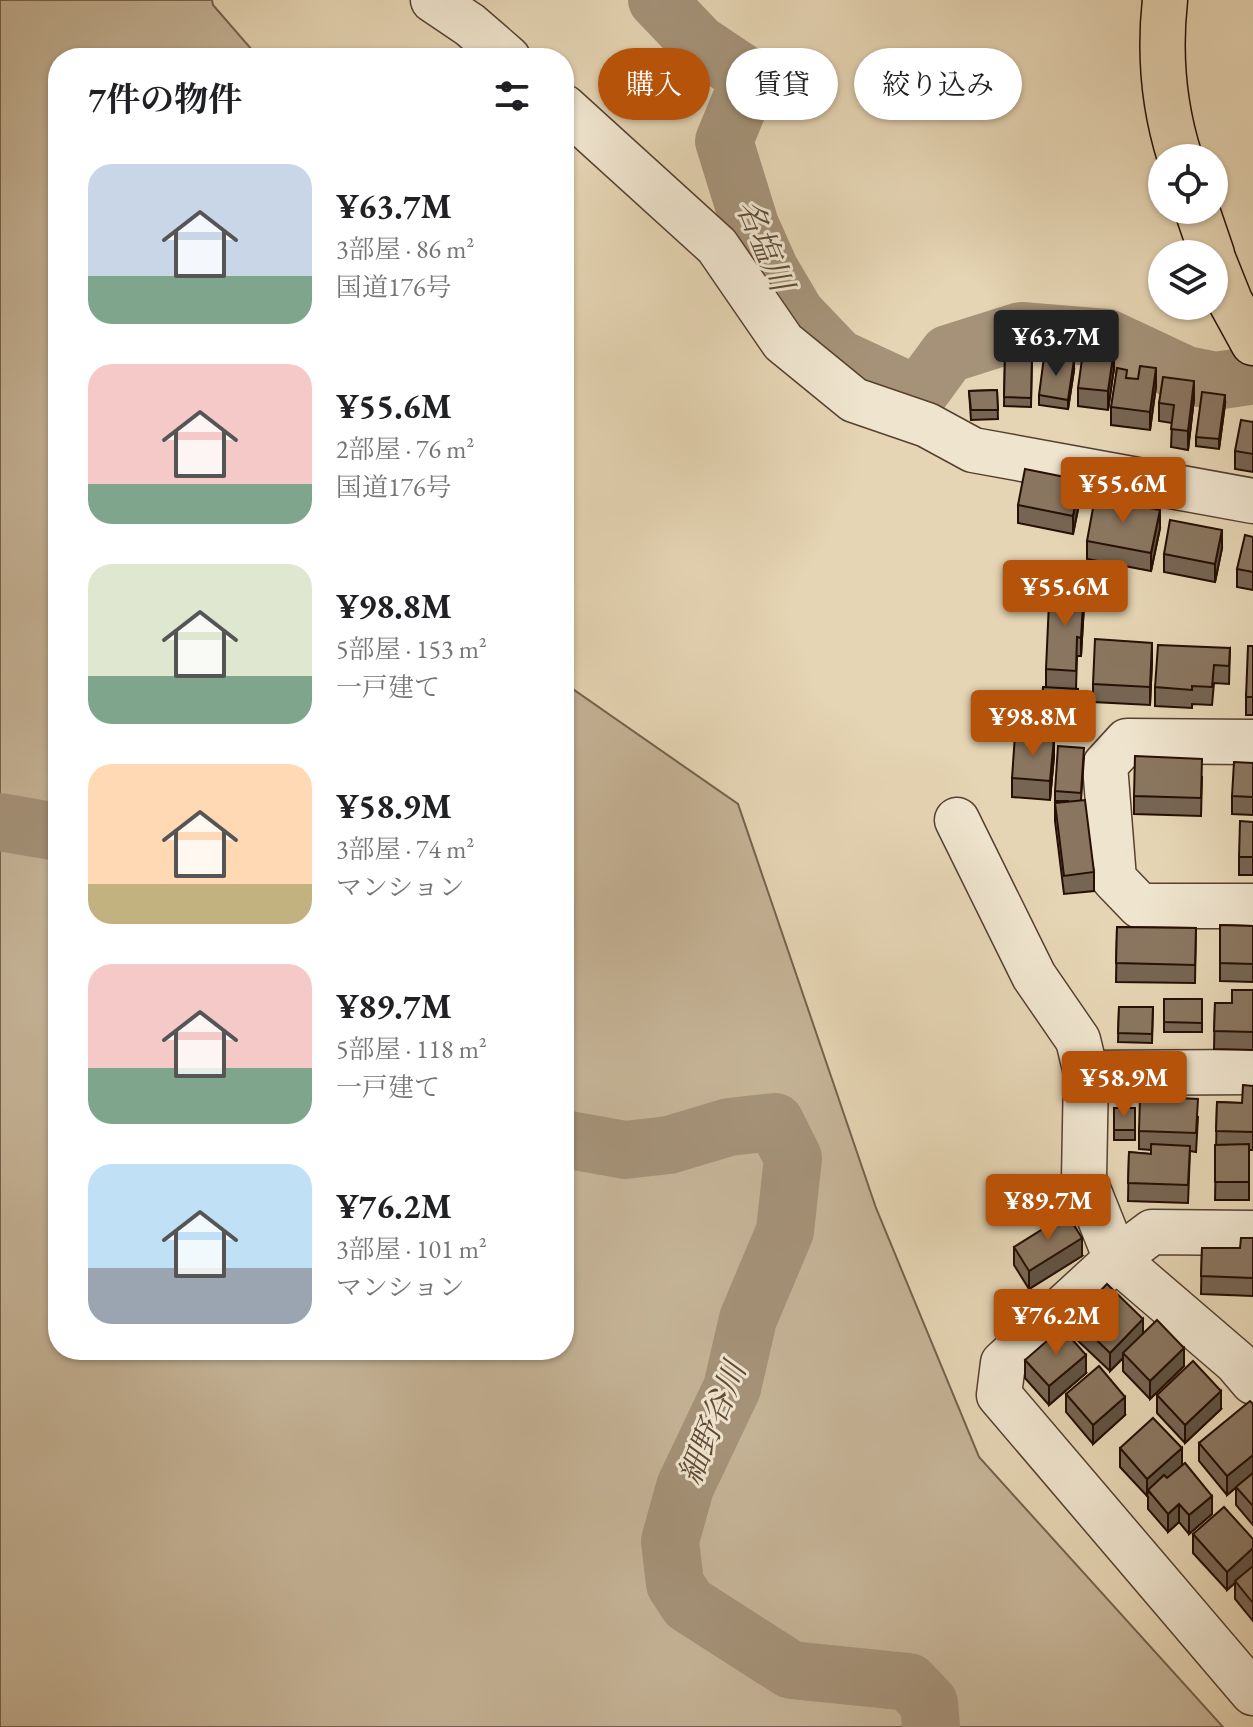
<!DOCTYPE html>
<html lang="ja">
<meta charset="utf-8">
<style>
body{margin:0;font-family:"EB Garamond","Noto Serif JP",serif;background:#f6f6f6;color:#202124;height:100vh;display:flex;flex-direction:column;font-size:30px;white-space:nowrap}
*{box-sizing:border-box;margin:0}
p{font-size:26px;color:#757577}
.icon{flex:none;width:44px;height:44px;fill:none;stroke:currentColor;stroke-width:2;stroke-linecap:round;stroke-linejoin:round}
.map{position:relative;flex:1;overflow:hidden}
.panel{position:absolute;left:48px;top:48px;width:526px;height:1312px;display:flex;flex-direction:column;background:#fff;border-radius:32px;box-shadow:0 2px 6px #0004}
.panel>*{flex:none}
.guide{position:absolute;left:598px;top:48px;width:534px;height:72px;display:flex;gap:16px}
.buttons{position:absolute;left:1148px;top:144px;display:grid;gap:16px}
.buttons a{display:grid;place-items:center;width:80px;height:80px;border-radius:50%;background:#fff;box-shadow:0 2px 6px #0004;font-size:40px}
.price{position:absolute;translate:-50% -68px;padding:0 18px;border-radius:8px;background:#b45309;color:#fff;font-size:26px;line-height:52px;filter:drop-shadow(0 2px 4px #0008)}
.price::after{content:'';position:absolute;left:50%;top:48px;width:24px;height:18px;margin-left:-12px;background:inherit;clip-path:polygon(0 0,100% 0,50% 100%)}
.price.active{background:#222;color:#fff}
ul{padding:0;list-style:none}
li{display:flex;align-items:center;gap:24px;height:200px;padding:0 40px}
li span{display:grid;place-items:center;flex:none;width:224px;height:160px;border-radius:24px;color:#555}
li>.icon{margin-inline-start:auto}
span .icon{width:96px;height:96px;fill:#fffc;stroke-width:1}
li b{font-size:34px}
h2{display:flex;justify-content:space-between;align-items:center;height:96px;padding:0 40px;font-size:34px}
.tag{padding:0 28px;border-radius:36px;background:#fff;box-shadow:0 2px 6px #0004;font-size:28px;line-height:72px}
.tag.active{background:#b45309;color:#fff}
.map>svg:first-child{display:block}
</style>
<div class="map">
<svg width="1253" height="1727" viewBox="0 0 1253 1727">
<rect width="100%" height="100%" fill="#e6d5b4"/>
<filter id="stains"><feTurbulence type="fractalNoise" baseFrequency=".0025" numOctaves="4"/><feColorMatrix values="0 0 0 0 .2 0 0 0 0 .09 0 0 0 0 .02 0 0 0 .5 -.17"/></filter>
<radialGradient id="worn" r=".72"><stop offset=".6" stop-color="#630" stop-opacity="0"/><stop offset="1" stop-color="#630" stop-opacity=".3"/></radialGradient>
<polygon fill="#c5b396" stroke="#76614d" stroke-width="2" points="0,0 212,0 213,5 259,58 58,58 58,1350 564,1350 564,683 738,804 876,1208 979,1457 1223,1727 0,1727"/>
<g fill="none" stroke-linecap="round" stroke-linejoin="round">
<g stroke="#a59278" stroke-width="58">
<polyline points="657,0 699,44 750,78 724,141 750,225 770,270 796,314 838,358 918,395 948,354 1021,331 1107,338 1186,375 1215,381 1249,376"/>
<polyline points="0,822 58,832"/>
<polyline points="564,1139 625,1150 669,1145 729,1127 775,1122 793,1158 785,1231 748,1319 732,1388 685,1487 670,1541 675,1584 688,1604 791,1670 909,1682 929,1703 931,1727"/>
</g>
<defs>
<g id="minor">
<polyline points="433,0 470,25 508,58"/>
<polyline points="564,107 717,246 783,342 854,400 927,425 973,450 1253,501"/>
<polyline points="1253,742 1127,741 1105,765 1114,879 1140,906 1253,906"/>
<polyline points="957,820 1034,976 1078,1040 1086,1073 1084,1179 1116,1259 1236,1362 1253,1382"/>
<polyline points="1086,1073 1253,1072"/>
<polyline points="1253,1233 1152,1232 1116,1259 1003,1363 999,1395 1253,1693"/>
</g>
<g id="highway">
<path d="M1165,0C1159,55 1163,105 1180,158"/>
<polyline points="1197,210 1212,254"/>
<polyline points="1214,261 1230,301 1253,343"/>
</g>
</defs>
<use href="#minor" stroke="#564030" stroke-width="47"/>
<use href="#highway" stroke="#260f04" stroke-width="47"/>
<use href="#minor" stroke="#efe4ce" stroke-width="44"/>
<use href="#highway" stroke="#e6d5b4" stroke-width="44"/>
</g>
<g fill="#776553" stroke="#260f04" stroke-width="2">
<polygon points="1005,355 1032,356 1031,407 1004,406"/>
<polygon points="1114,368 1108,410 1078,406 1078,388"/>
<polygon points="1074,370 1068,409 1039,405 1039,395"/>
<polygon points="1127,378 1156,386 1150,430 1111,425 1111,407"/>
<polygon points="997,390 998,419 971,420 969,391"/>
<polygon points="1194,399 1188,450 1171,447 1172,423 1159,421 1159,403"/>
<polygon points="1225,404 1219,449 1196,446 1196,437"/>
<polygon points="1253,422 1253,472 1235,469 1235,451"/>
<polygon points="1080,499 1073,534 1018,523 1018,505"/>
<polygon points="1160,528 1151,571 1087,559 1087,541"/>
<polygon points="1253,537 1253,590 1237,587 1237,569"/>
<polygon points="1222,548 1215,582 1164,572 1164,554"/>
<polygon points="1084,605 1081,656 1077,656 1076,689 1078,689 1077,718 1042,716 1043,687 1046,687 1046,669"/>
<polygon points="1253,646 1253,715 1246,715 1246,697"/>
<polygon points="1230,648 1229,684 1214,683 1212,705 1192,704 1192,708 1155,706 1155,687"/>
<polygon points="1152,661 1150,705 1093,702 1093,684"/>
<polygon points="1054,756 1050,800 1012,797 1012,778"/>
<polygon points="1084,757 1081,800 1094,872 1094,891 1064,894 1055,821 1055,803 1069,801 1055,801 1055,791"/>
<polygon points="1253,763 1253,815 1232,814 1232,796"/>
<polygon points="1202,777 1201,816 1134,814 1134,796"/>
<polygon points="1253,822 1253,875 1239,875 1239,857"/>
<polygon points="1220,925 1253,926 1253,982 1220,981"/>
<polygon points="1117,927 1196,928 1195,983 1116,982"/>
<polygon points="1253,990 1253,1050 1214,1049 1215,1003 1232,1003"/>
<rect x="1164" y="999" width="38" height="33"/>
<polygon points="1119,1007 1153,1007 1152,1043 1118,1042"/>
<polygon points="1253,1086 1253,1150 1249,1150 1249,1200 1215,1200 1217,1102 1242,1103"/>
<rect x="1114" y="1108" width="21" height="32"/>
<polygon points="1198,1117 1196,1152 1190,1151 1188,1203 1128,1201 1129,1152 1151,1154 1151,1150 1139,1149 1139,1131"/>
<polygon points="1253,1238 1253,1296 1201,1294 1202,1248 1240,1248"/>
<polygon points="1014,1247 1082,1256 1029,1289 1014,1265"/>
<polygon points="1074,1318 1143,1333 1184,1366 1150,1399 1123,1371 1123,1358 1110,1371 1074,1337"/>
<polygon points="1025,1360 1086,1373 1049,1405 1025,1378"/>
<polygon points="1066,1394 1125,1415 1093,1444 1066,1412"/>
<polygon points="1157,1395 1221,1409 1185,1443 1157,1413"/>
<polygon points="1199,1443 1253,1473 1227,1495 1199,1461"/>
<polygon points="1120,1448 1182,1466 1212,1514 1189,1534 1179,1522 1168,1532 1148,1509 1148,1497 1120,1467"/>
<polygon points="1253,1473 1253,1525 1236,1505 1236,1487"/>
<polygon points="1193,1534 1253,1539 1253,1621 1235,1599 1235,1583 1227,1590 1193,1553"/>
</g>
<g fill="#615343" stroke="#260f04" stroke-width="2">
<polygon points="1114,350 1114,368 1108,410 1108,391"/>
<polygon points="1074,360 1074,370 1068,409 1068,400"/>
<polygon points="1156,368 1156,386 1150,430 1150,412"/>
<polygon points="1194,381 1194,399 1188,450 1188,431"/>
<polygon points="1225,395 1225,404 1219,449 1219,439"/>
<polygon points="1080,480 1080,499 1073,534 1073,516"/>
<polygon points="1160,510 1160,528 1151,571 1151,553"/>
<polygon points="1222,530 1222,548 1215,582 1215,564"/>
<polygon points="1084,587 1084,605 1081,656 1081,638"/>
<polygon points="1152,643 1152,661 1150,705 1150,687"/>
<polygon points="1054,738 1054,756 1050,800 1050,781"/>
<polygon points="1082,1238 1082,1256 1029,1289 1029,1271"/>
<polygon points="1143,1319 1143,1337 1123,1353 1123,1358 1110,1371 1110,1353"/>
<polygon points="1184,1348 1184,1366 1150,1399 1150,1381"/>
<polygon points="1086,1355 1086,1373 1049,1405 1049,1386"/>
<polygon points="1221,1391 1221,1409 1185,1443 1185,1425"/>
<polygon points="1125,1397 1125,1415 1093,1444 1093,1425"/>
<polygon points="1182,1448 1182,1466 1151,1494 1148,1490 1147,1497 1147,1479"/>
<polygon points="1253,1455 1253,1473 1227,1495 1227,1476"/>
<polygon points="1212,1496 1212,1514 1189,1534 1189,1515"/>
<polygon points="1179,1504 1179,1522 1168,1532 1168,1514"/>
<polygon points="1253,1548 1253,1566 1227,1590 1227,1572"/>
</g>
<g fill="#8a7660" stroke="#260f04" stroke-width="2">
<polygon points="1084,345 1114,350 1108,391 1078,388"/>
<polygon points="1005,355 1032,356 1031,398 1004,397"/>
<polygon points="1044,357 1074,360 1068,400 1039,395"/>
<polygon points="1140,366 1156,368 1150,412 1111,407 1117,368 1127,370 1126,378 1138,379"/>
<polygon points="1163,377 1194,381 1188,431 1171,429 1174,405 1159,403"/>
<polygon points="997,390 998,410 971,410 969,391"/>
<polygon points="1202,392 1225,395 1219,439 1196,437"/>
<polygon points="1241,420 1253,422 1253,454 1235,451"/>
<polygon points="1025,469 1080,480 1073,516 1018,505"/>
<polygon points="1095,497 1160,510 1151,553 1087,541"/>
<polygon points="1170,520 1222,530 1215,564 1164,554"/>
<polygon points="1245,535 1253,537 1253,572 1237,569"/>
<polygon points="1057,585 1084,587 1081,638 1077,637 1076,671 1046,669 1049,602 1056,602"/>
<polygon points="1095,639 1152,643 1150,687 1093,684"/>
<polygon points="1158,645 1230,648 1229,666 1214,665 1212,687 1192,686 1192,690 1155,687"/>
<polygon points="1248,646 1253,646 1253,697 1246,697"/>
<polygon points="1043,687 1078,689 1077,709 1042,707"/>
<polygon points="1015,735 1054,738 1050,781 1012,778"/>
<polygon points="1058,746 1084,748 1081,793 1055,791"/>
<polygon points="1135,756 1202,759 1201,798 1134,796"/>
<polygon points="1234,762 1253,763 1253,797 1232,796"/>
<polygon points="1085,800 1094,872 1064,876 1055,803"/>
<polygon points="1240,821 1253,822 1253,857 1239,857"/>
<polygon points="1220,925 1253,926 1253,964 1220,963"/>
<polygon points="1117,927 1196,928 1195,965 1116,963"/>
<polygon points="1232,990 1253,990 1253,1032 1214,1031 1215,1003 1232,1003"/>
<polygon points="1164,999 1202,999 1202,1023 1164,1022"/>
<polygon points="1119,1007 1153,1007 1152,1034 1118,1033"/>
<polygon points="1243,1085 1253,1086 1253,1132 1216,1131 1217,1102 1242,1103"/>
<polygon points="1140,1096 1198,1099 1196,1133 1139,1131"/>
<rect x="1114" y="1108" width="21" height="22"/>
<polygon points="1151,1144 1190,1146 1188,1185 1128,1183 1129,1152 1151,1154"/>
<polygon points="1249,1144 1249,1182 1215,1182 1215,1145"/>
<polygon points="1067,1214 1082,1238 1029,1271 1014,1247"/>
<polygon points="1241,1238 1253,1238 1253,1278 1201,1276 1202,1248 1240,1248"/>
<polygon points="1107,1284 1143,1319 1110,1353 1074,1318"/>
<polygon points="1157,1320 1184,1348 1150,1381 1123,1353"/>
<polygon points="1062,1328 1086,1355 1049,1386 1025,1360"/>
<polygon points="1193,1361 1221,1391 1185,1425 1157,1395"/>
<polygon points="1099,1366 1125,1397 1093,1425 1066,1394"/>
<polygon points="1250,1401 1253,1404 1253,1455 1227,1476 1199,1443"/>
<polygon points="1153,1418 1182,1448 1147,1479 1120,1448"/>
<polygon points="1185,1463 1212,1496 1189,1515 1179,1504 1168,1514 1148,1490 1164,1475 1167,1478"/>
<polygon points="1253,1473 1253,1506 1236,1487"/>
<polygon points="1224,1507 1253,1539 1253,1548 1227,1572 1193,1534"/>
<polygon points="1253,1566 1253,1603 1235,1581"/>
</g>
<g text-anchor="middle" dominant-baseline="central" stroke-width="6" stroke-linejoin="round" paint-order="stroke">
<g font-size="32" font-style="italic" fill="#5f4a38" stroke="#efe4ce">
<text transform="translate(765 245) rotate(67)">名塩川</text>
<text transform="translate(712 1423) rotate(-68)">細野谷川</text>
</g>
</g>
<rect width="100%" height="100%" filter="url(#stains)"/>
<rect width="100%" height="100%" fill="url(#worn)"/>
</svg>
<div class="buttons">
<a><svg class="icon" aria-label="locate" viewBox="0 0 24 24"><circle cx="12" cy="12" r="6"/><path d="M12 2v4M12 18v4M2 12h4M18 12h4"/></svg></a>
<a><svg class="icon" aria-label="layers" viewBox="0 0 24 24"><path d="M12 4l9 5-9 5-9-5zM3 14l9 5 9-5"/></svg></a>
</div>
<b class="price active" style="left:1056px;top:378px">¥63.7M</b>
<b class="price" style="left:1123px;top:525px">¥55.6M</b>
<b class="price" style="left:1065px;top:628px">¥55.6M</b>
<b class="price" style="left:1033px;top:758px">¥98.8M</b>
<b class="price" style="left:1124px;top:1119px">¥58.9M</b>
<b class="price" style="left:1048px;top:1242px">¥89.7M</b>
<b class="price" style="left:1056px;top:1357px">¥76.2M</b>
<div class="guide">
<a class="tag active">購入</a>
<a class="tag">賃貸</a>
<a class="tag">絞り込み</a>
</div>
<section class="panel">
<h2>7件の物件<svg class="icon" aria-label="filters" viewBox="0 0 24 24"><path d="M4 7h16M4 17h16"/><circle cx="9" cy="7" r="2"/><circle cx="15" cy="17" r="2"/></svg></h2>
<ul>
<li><span style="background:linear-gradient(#c9d6e8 70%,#7fa58c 0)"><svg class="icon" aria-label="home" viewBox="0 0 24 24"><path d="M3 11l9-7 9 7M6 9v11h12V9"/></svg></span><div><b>¥63.7M</b><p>3部屋 · 86 m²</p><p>国道176号</p></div></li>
<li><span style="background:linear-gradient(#f6c9c9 75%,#7fa58c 0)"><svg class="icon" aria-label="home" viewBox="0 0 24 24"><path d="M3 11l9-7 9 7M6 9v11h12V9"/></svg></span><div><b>¥55.6M</b><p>2部屋 · 76 m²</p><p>国道176号</p></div></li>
<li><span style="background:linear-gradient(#dfe7d0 70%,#7fa58c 0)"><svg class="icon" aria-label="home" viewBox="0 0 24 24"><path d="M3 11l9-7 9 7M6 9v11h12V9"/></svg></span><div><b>¥98.8M</b><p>5部屋 · 153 m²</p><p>一戸建て</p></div></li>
<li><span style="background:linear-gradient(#ffd9b3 75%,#c2b280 0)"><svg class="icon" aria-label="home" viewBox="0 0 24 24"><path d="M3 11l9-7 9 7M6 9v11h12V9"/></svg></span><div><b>¥58.9M</b><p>3部屋 · 74 m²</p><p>マンション</p></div></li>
<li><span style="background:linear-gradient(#f6c9c9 65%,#7fa58c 0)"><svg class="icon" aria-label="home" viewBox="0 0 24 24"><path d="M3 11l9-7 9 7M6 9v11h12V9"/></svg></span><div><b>¥89.7M</b><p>5部屋 · 118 m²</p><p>一戸建て</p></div></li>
<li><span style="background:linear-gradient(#bfe0f5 65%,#9aa5b1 0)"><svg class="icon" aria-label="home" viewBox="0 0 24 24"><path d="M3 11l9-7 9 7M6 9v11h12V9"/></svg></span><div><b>¥76.2M</b><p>3部屋 · 101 m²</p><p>マンション</p></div></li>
</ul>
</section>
</div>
